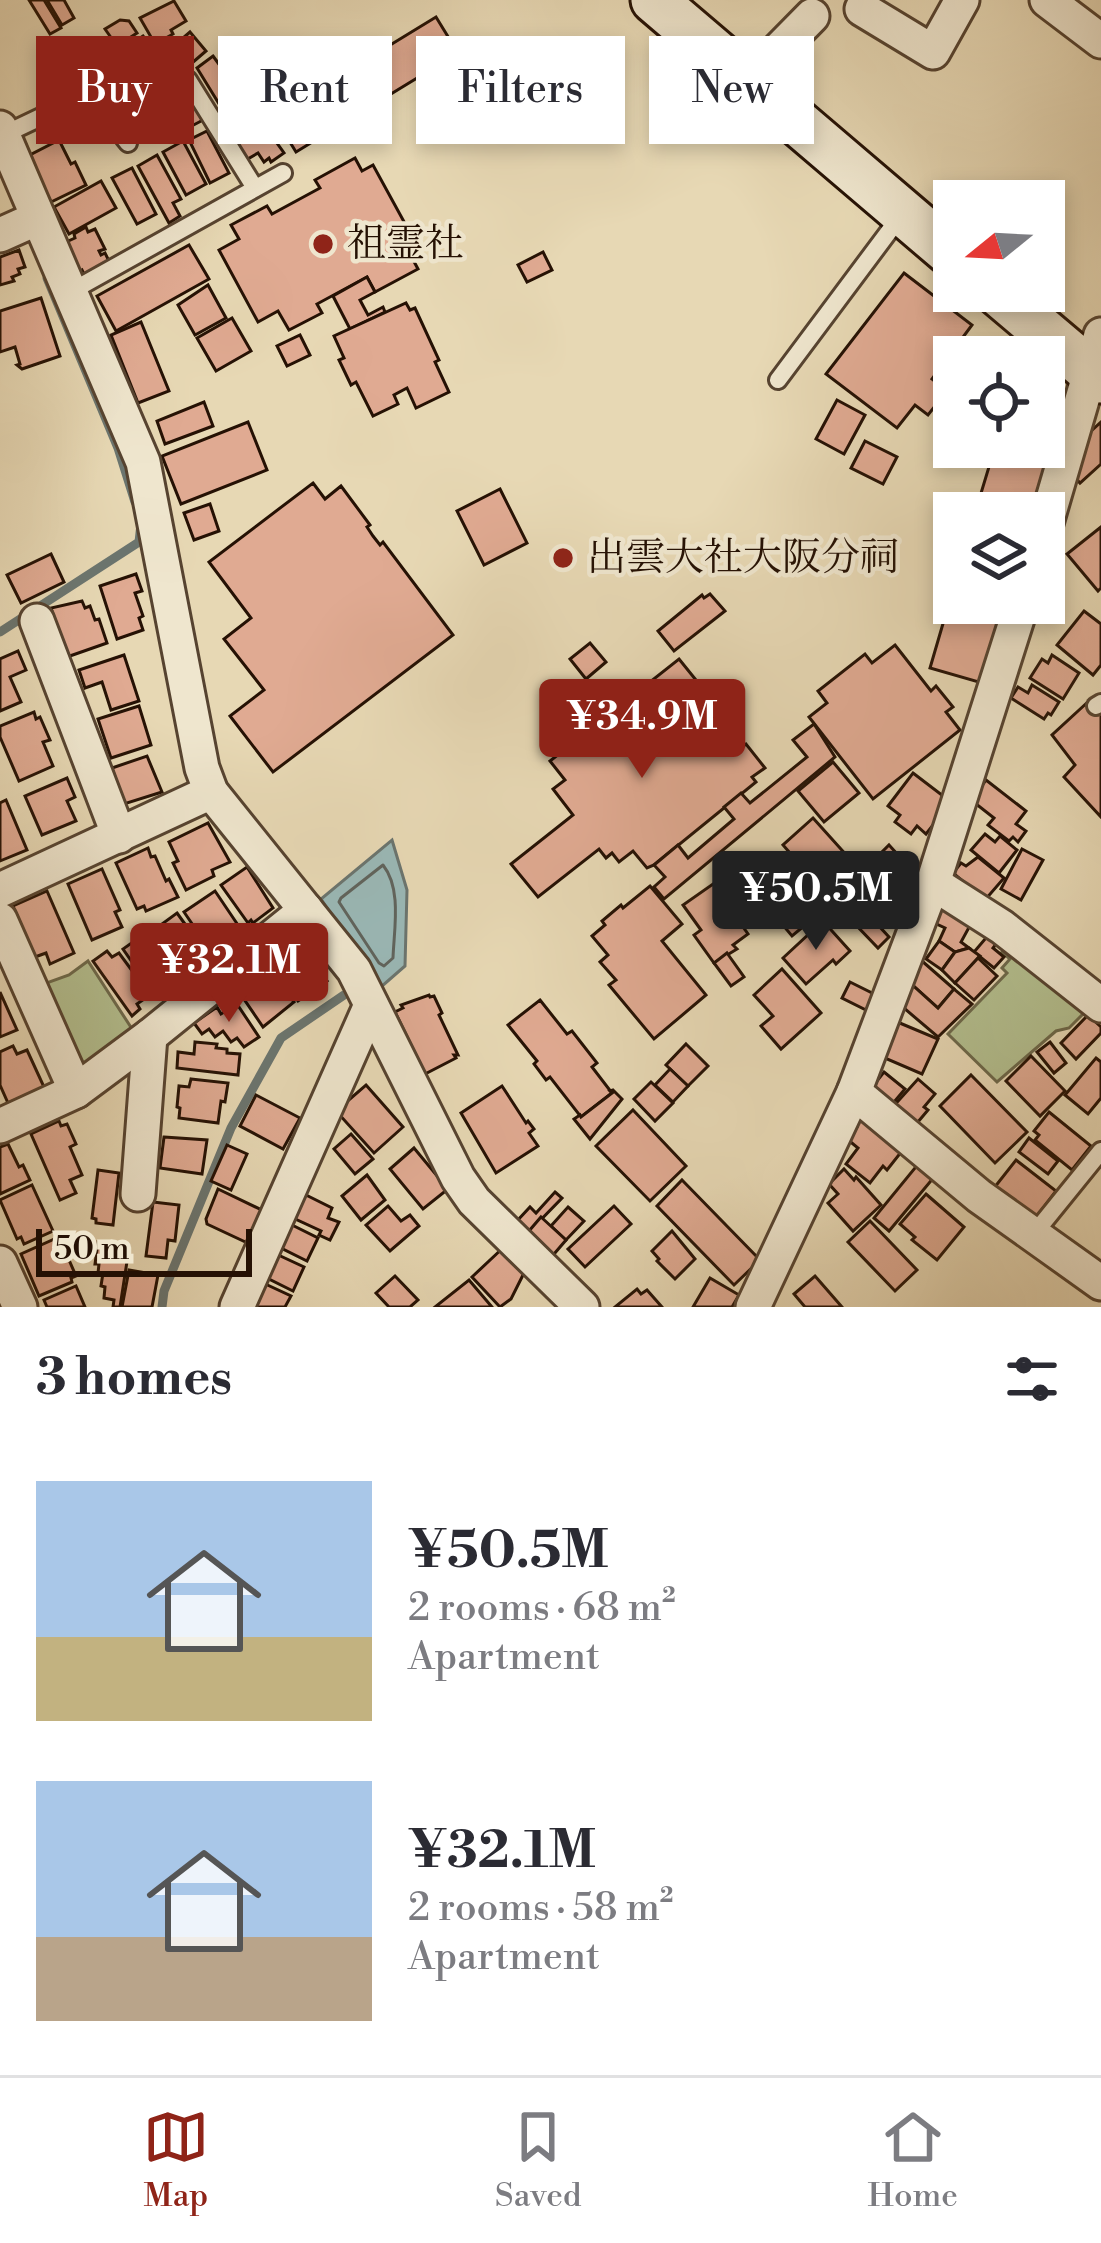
<!DOCTYPE html>
<meta charset="utf-8">
<style>
body{margin:0;font-family:"Libre Bodoni","Noto Serif JP",serif;background:#f7f7f7;color:#2b2b33;height:100vh;display:flex;flex-direction:column;font-size:45px;white-space:nowrap}
*{box-sizing:border-box;margin:0}
p{font-size:39px;color:#7c7c81}
.icon{flex:none;width:66px;height:66px;fill:none;stroke:currentColor;stroke-width:2;stroke-linecap:round;stroke-linejoin:round}
.map{position:relative;height:1307px;overflow:hidden}
.panel{display:flex;flex-direction:column;background:#fff;flex:1}
.panel>*{flex:none}
.hud{position:absolute;left:36px;top:36px;width:1029px;height:108px;display:flex;gap:24px}
.needle{width:78px;rotate:252deg}
.controls{position:absolute;left:933px;top:180px;display:grid;gap:24px}
.controls a{display:grid;place-items:center;width:132px;height:132px;border-radius:0px;background:#fff;box-shadow:0 6px 18px #0003;font-size:60px}
.scale{position:absolute;left:36px;bottom:30px;width:216px;box-sizing:border-box;padding-left:12px;border:6px solid #251104;border-top:0;font-size:33px;line-height:42px;white-space:nowrap;color:#251104;-webkit-text-stroke:9px #efe6ce;paint-order:stroke}
.price{position:absolute;translate:-50% -102px;padding:0 27px;border-radius:12px;background:#8f2418;color:#fff;font-size:39px;line-height:78px;filter:drop-shadow(0 3px 6px #0008)}
.price::after{content:'';position:absolute;left:50%;top:72px;width:36px;height:27px;margin-left:-18px;background:inherit;clip-path:polygon(0 0,100% 0,50% 100%)}
.price.selected{background:#222;color:#fff}
ul{padding:0;list-style:none}
li{display:flex;align-items:center;gap:36px;height:300px;padding:0 36px}
li span{display:grid;place-items:center;flex:none;width:336px;height:240px;border-radius:0px;color:#555}
li>.icon{margin-inline-start:auto}
span .icon{width:144px;height:144px;fill:#fffc;stroke-width:1}
li b{font-size:51px}
h2{display:flex;justify-content:space-between;align-items:center;height:144px;padding:0 36px;font-size:51px}
.tag{padding:0 42px;border-radius:0px;background:#fff;box-shadow:0 6px 18px #0003;font-size:42px;line-height:108px}
.tag.selected{background:#8f2418;color:#fff}
.menu{display:flex;justify-content:space-around;align-items:center;height:168px;border-top:3px solid #e1e1e2;background:#fff;font-size:33px;color:#7c7c81}
.menu a{display:grid;justify-items:center;gap:6px}
.menu .selected{color:#8f2418}
.map>svg:first-child{display:block}
</style>
<div class="map">
<svg width="1101" height="1307" viewBox="0 0 1101 1307">
<rect width="100%" height="100%" fill="#e7d8b4"/>
<filter id="stains"><feTurbulence type="fractalNoise" baseFrequency=".00167" numOctaves="4"/><feColorMatrix values="0 0 0 0 .2 0 0 0 0 .09 0 0 0 0 .02 0 0 0 .5 -.17"/></filter>
<radialGradient id="worn" r=".72"><stop offset=".6" stop-color="#630" stop-opacity="0"/><stop offset="1" stop-color="#630" stop-opacity=".3"/></radialGradient>
<g fill="#b3bf8f" stroke="#6c684a" stroke-width="3">
<polygon points="1010,943 1088,1009 1069,1028 1056,1031 997,1082 948,1034 1007,973 1002,968 1010,959 1002,952"/>
<polygon points="88,961 134,1032 87,1069 74,1066 38,986 69,975"/>
</g>
<polygon fill="#9ab8b6" stroke="#6b756f" stroke-width="3" points="392,840 407,890 405,966 381,987 321,899"/>
<g fill="none" stroke-linecap="round" stroke-linejoin="round">
<path stroke="#60645d" stroke-width="3" d="M383,865C402,889 394,929 393,958L384,966L379,963L339,902L341,898Z"/>
<g stroke="#6b756f" stroke-width="9">
<polyline points="47,278 118,448 135,502"/>
<polyline points="0,632 139,542 141,524"/>
<polyline points="162,1307 164,1291 231,1128 281,1038 344,995"/>
</g>
</g>
<g fill="#e0aa92" stroke="#251104" stroke-width="3">
<polygon points="29,0 44,0 61,28 50,34"/>
<polygon points="47,0 64,0 74,18 62,25"/>
<polygon points="174,1 186,21 171,30 173,34 155,44 140,18"/>
<polygon points="436,17 458,53 296,152 274,116"/>
<polygon points="120,20 129,21 137,33 117,46 105,29"/>
<polygon points="190,32 206,51 192,63 189,59 180,66 168,51"/>
<polygon points="143,36 153,49 156,48 161,55 136,72 121,51"/>
<polygon points="532,48 557,92 536,103 539,107 515,120 513,116 493,127 469,83"/>
<polygon points="165,54 179,73 153,93 139,75"/>
<polygon points="213,56 240,93 221,107 197,68"/>
<polygon points="188,88 205,119 182,131 165,100"/>
<polygon points="244,97 256,115 234,130 222,112"/>
<polygon points="259,118 284,153 271,162 269,158 264,162 258,153 246,160 231,137"/>
<polygon points="207,131 229,173 210,183 189,140"/>
<polygon points="59,140 71,164 75,162 86,185 51,202 28,156"/>
<polygon points="183,141 206,184 186,195 163,152"/>
<polygon points="157,155 181,199 173,203 180,216 169,223 138,166"/>
<polygon points="355,158 362,171 373,165 420,251 411,256 418,269 375,292 367,277 317,304 322,313 289,330 278,311 258,322 219,250 239,239 231,225 267,206 272,214 320,188 315,180"/>
<polygon points="132,168 156,214 137,224 112,178"/>
<polygon points="101,181 116,208 69,234 54,207"/>
<polygon points="86,227 88,232 95,229 105,249 99,251 101,255 105,253 109,261 84,274 82,270 79,272 64,243 75,238 74,234"/>
<polygon points="189,245 209,279 116,331 97,296"/>
<polygon points="19,250 25,267 18,269 20,274 12,277 14,281 0,285 0,257"/>
<polygon points="543,252 552,270 527,282 518,265"/>
<polygon points="904,273 972,325 932,379 947,391 928,415 915,405 897,428 826,374"/>
<polygon points="367,277 375,292 360,300 368,315 383,307 385,312 350,329 333,296"/>
<polygon points="208,285 226,318 195,335 178,305"/>
<polygon points="41,298 60,356 22,369 17,365 20,364 15,347 0,352 0,311"/>
<polygon points="406,303 410,310 415,308 439,360 435,362 449,392 416,408 407,388 394,395 398,404 373,416 356,382 351,385 339,360 344,358 334,336"/>
<polygon points="232,318 251,351 216,371 197,338"/>
<polygon points="141,322 169,391 138,403 111,335"/>
<polygon points="300,335 310,355 287,366 277,346"/>
<polygon points="837,400 865,415 844,454 816,439"/>
<polygon points="204,402 213,426 165,444 157,421"/>
<polygon points="248,422 267,470 181,504 162,456"/>
<polygon points="1101,422 1101,464 1080,483 1072,474 1078,443"/>
<polygon points="1044,428 1056,431 1032,513 975,513 995,447 1044,447"/>
<polygon points="865,441 897,457 883,484 851,468"/>
<polygon points="313,483 325,499 341,486 370,525 367,527 373,536 380,545 383,542 453,635 273,772 230,716 264,690 224,639 251,618 209,562"/>
<polygon points="500,489 527,543 484,565 457,511"/>
<polygon points="210,504 219,531 194,540 184,513"/>
<polygon points="1101,527 1101,588 1098,591 1067,554"/>
<polygon points="51,554 64,582 21,603 7,575"/>
<polygon points="136,574 142,591 135,593 143,616 139,618 143,630 117,639 100,586"/>
<polygon points="954,586 954,603 1005,603 982,683 930,668"/>
<polygon points="710,594 725,611 674,651 658,631 702,595 704,598"/>
<polygon points="82,601 85,608 90,606 95,620 99,619 107,643 67,657 51,608"/>
<polygon points="1084,611 1101,624 1101,665 1093,675 1057,645"/>
<polygon points="590,643 606,662 586,679 570,659"/>
<polygon points="895,645 931,691 936,686 953,707 946,712 960,730 873,799 809,717 827,703 818,691 865,654 872,663"/>
<polygon points="18,651 26,670 10,677 21,702 0,711 0,659"/>
<polygon points="124,655 139,701 111,710 102,682 85,688 79,670"/>
<polygon points="1052,655 1079,673 1063,699 1030,678 1042,659 1048,663"/>
<polygon points="679,659 700,685 686,696 691,702 700,696 705,702 707,700 731,731 728,734 734,741 728,746 734,753 746,744 765,768 752,777 756,782 654,865 647,868 633,851 619,862 612,853 606,858 599,849 538,897 511,864 573,815 553,789 565,780 550,761"/>
<polygon points="1032,685 1059,702 1051,715 1048,713 1044,719 1011,698 1018,687 1028,693"/>
<polygon points="1090,700 1101,711 1101,817 1064,777 1075,765 1052,735"/>
<polygon points="139,706 151,745 111,758 98,719"/>
<polygon points="34,712 36,719 40,717 50,740 43,742 53,766 19,781 0,737 0,726"/>
<polygon points="814,724 835,757 664,899 654,887 665,877 654,865 678,845 688,858 734,819 724,807 741,793 750,803 807,757 793,740"/>
<polygon points="147,756 162,792 124,804 112,768"/>
<polygon points="833,762 859,793 824,822 798,791"/>
<polygon points="913,773 951,802 926,834 917,826 911,834 895,822 900,815 888,806"/>
<polygon points="67,778 75,797 67,801 76,821 42,835 25,796"/>
<polygon points="986,780 1026,811 1016,824 1026,831 1018,842 1013,837 1009,841 988,825 994,818 971,800"/>
<polygon points="6,800 27,850 0,861 0,803"/>
<polygon points="813,818 858,868 854,871 856,873 830,898 794,862 796,860 783,845"/>
<polygon points="208,823 230,862 212,870 214,876 186,890 173,863 178,861 169,842"/>
<polygon points="985,834 995,842 1000,836 1017,850 999,873 971,850"/>
<polygon points="889,845 909,867 902,873 917,888 878,925 889,937 878,948 833,901"/>
<polygon points="148,848 151,857 155,856 166,881 169,879 178,897 146,911 144,906 137,909 116,863"/>
<polygon points="1022,849 1043,860 1021,900 1001,889"/>
<polygon points="773,856 791,875 780,887 761,868"/>
<polygon points="978,857 1004,878 985,900 953,873 961,863 966,866"/>
<polygon points="247,867 273,908 253,923 251,920 248,923 221,885"/>
<polygon points="102,869 120,910 115,912 122,927 92,940 68,884"/>
<polygon points="713,884 734,914 739,910 746,920 741,924 748,934 733,945 737,949 714,963 694,935 701,930 683,905"/>
<polygon points="650,886 682,924 662,941 706,995 654,1039 609,985 616,980 600,962 608,955 592,936 605,925 602,921 621,905 623,908"/>
<polygon points="47,891 74,953 50,964 46,953 35,957 13,906"/>
<polygon points="215,891 242,931 213,949 210,946 208,947 184,912"/>
<polygon points="938,898 973,920 961,942 969,948 955,952 939,941 945,928 928,920"/>
<polygon points="795,904 810,921 792,936 777,918"/>
<polygon points="177,913 203,949 199,951 208,963 188,977 183,971 180,973 151,932"/>
<polygon points="823,921 850,951 836,964 833,960 806,984 783,958"/>
<polygon points="147,932 177,975 153,992 123,949"/>
<polygon points="991,932 1000,939 993,948 1004,957 994,968 974,952"/>
<polygon points="939,941 955,952 942,970 926,959"/>
<polygon points="969,948 980,956 955,983 942,970 955,952"/>
<polygon points="107,951 112,957 119,953 150,995 137,1004 140,1009 132,1016 93,961"/>
<polygon points="302,951 327,981 298,1001 276,970"/>
<polygon points="727,953 744,977 731,986 714,963"/>
<polygon points="978,958 997,976 974,1000 955,983"/>
<polygon points="922,961 954,989 938,1008 906,979"/>
<polygon points="782,969 821,1013 781,1049 761,1026 773,1016 754,995"/>
<polygon points="275,976 294,1002 263,1027 237,989 250,981 256,989"/>
<polygon points="850,982 878,996 870,1012 842,998"/>
<polygon points="909,982 938,1008 954,989 972,1004 938,1037 898,1003"/>
<polygon points="0,992 17,1030 0,1037"/>
<polygon points="429,995 430,997 434,996 442,1013 439,1015 458,1055 454,1055 456,1058 425,1074 395,1012 403,1008 401,1005"/>
<polygon points="540,1000 567,1034 572,1031 597,1063 592,1067 612,1093 581,1117 550,1077 546,1080 534,1064 537,1061 508,1025"/>
<polygon points="237,1004 259,1037 244,1047 237,1038 231,1042 223,1031 215,1037 209,1029 202,1034 194,1023 217,1007 221,1014"/>
<polygon points="1088,1015 1101,1027 1101,1033 1076,1059 1061,1043"/>
<polygon points="895,1021 938,1039 922,1074 880,1056"/>
<polygon points="195,1042 217,1044 216,1048 227,1049 227,1053 240,1054 238,1075 177,1068 178,1052 194,1054"/>
<polygon points="1050,1042 1066,1063 1054,1073 1037,1052"/>
<polygon points="686,1044 708,1066 688,1086 666,1065"/>
<polygon points="13,1046 17,1054 27,1050 44,1087 8,1103 0,1085 0,1052"/>
<polygon points="1031,1056 1065,1091 1040,1116 1006,1081"/>
<polygon points="1096,1058 1101,1062 1101,1098 1088,1114 1065,1095"/>
<polygon points="670,1069 688,1086 673,1102 655,1085"/>
<polygon points="884,1072 905,1089 889,1108 869,1091"/>
<polygon points="971,1075 1027,1132 995,1163 940,1106"/>
<polygon points="191,1079 228,1083 225,1102 221,1101 218,1123 179,1118 180,1108 177,1107 179,1086 189,1087"/>
<polygon points="918,1079 935,1094 924,1107 928,1110 912,1129 890,1110"/>
<polygon points="651,1082 673,1103 655,1121 634,1099"/>
<polygon points="366,1085 403,1127 374,1153 336,1111"/>
<polygon points="502,1086 526,1123 528,1121 534,1129 529,1133 538,1146 496,1173 461,1113"/>
<polygon points="613,1090 622,1099 590,1139 574,1119 580,1115 581,1117 612,1093 610,1091"/>
<polygon points="256,1095 300,1118 283,1149 240,1126"/>
<polygon points="633,1110 686,1166 650,1201 596,1146"/>
<polygon points="1049,1112 1091,1146 1072,1170 1035,1140 1039,1135 1034,1131"/>
<polygon points="860,1116 902,1151 887,1170 883,1166 870,1183 846,1164 858,1148 847,1139 857,1127 853,1124"/>
<polygon points="59,1121 61,1126 67,1124 76,1144 70,1147 82,1175 70,1180 76,1193 60,1200 31,1134"/>
<polygon points="351,1134 373,1159 355,1174 334,1149"/>
<polygon points="164,1137 207,1140 202,1174 160,1168"/>
<polygon points="1029,1138 1058,1161 1048,1174 1019,1152"/>
<polygon points="8,1144 19,1167 23,1165 30,1180 0,1194 0,1147"/>
<polygon points="227,1145 247,1154 231,1190 211,1181"/>
<polygon points="414,1148 448,1189 423,1209 390,1169"/>
<polygon points="1016,1160 1056,1191 1035,1219 994,1188"/>
<polygon points="919,1163 935,1176 889,1231 874,1218"/>
<polygon points="844,1169 854,1180 856,1177 881,1205 853,1231 828,1203 838,1194 829,1184"/>
<polygon points="98,1170 119,1173 113,1225 96,1223 96,1219 92,1218"/>
<polygon points="367,1175 385,1200 361,1220 342,1196"/>
<polygon points="682,1180 760,1260 734,1285 657,1206"/>
<polygon points="32,1185 53,1231 24,1244 21,1237 17,1239 0,1200"/>
<polygon points="218,1189 268,1213 254,1246 207,1224 206,1219"/>
<polygon points="555,1192 562,1198 523,1238 516,1222 530,1207 536,1213"/>
<polygon points="302,1193 332,1208 328,1218 339,1222 330,1240 319,1235 321,1231 291,1217"/>
<polygon points="926,1194 964,1227 937,1260 912,1240 915,1237 900,1224"/>
<polygon points="153,1202 179,1205 175,1241 168,1240 166,1258 146,1256"/>
<polygon points="388,1206 401,1221 410,1215 419,1226 390,1251 366,1225"/>
<polygon points="614,1206 631,1224 585,1267 568,1249"/>
<polygon points="568,1207 584,1221 566,1240 551,1226"/>
<polygon points="541,1217 566,1240 548,1261 523,1238"/>
<polygon points="870,1221 917,1270 895,1291 848,1242"/>
<polygon points="288,1223 318,1238 307,1261 277,1246"/>
<polygon points="672,1231 695,1259 675,1279 657,1261 659,1259 652,1251"/>
<polygon points="59,1237 76,1276 71,1278 72,1282 39,1296 21,1254"/>
<polygon points="98,1242 118,1245 117,1254 128,1255 120,1307 113,1307 114,1300 104,1298 105,1287 101,1286 103,1273 98,1273 99,1264 95,1264"/>
<polygon points="506,1245 521,1261 524,1273 511,1299 500,1307 472,1277"/>
<polygon points="274,1253 304,1267 293,1291 263,1276"/>
<polygon points="129,1270 158,1275 152,1307 122,1307"/>
<polygon points="395,1276 418,1300 410,1307 389,1307 376,1293"/>
<polygon points="815,1276 842,1307 805,1307 794,1294"/>
<polygon points="710,1278 739,1295 732,1307 693,1307"/>
<polygon points="469,1280 492,1307 435,1307"/>
<polygon points="261,1282 291,1296 285,1307 254,1307"/>
<polygon points="76,1286 85,1307 47,1307 44,1300"/>
<polygon points="637,1289 641,1294 647,1290 662,1307 615,1307"/>
</g>
<g fill="none" stroke-linecap="round" stroke-linejoin="round">
<defs>
<g id="service">
<polyline points="188,80 255,188"/>
<polyline points="3,135 89,94 128,143"/>
<polyline points="70,292 283,173"/>
<polyline points="778,380 902,214"/>
<polyline points="1096,706 1101,703"/>
<polyline points="1033,1235 1101,1151"/>
</g>
<g id="minor">
<polyline points="1047,0 1101,41"/>
<polyline points="862,9 933,52 962,0"/>
<polyline points="749,80 812,16"/>
<polyline points="0,128 143,462 202,768 211,792 354,970 458,1178 474,1201 582,1307"/>
<polyline points="0,235 38,218"/>
<polyline points="1044,530 1101,335"/>
<polyline points="37,621 119,836"/>
<polyline points="933,883 1002,927 1101,1005"/>
<polyline points="0,890 211,792"/>
<polyline points="0,920 76,1091"/>
<polyline points="854,1092 979,1196 1101,1283"/>
<polyline points="0,1126 76,1091 150,1036 306,910"/>
<polyline points="138,1194 150,1036"/>
<polyline points="0,1263 20,1307"/>
<polyline points="237,1307 371,1005"/>
<polyline points="753,1307 854,1092 933,883 1022,603"/>
</g>
<g id="secondary">
<polyline points="654,0 954,256"/>
<polyline points="996,291 1101,380"/>
</g>
</defs>
<use href="#service" stroke="#564330" stroke-width="22"/>
<use href="#minor" stroke="#564330" stroke-width="39"/>
<use href="#secondary" stroke="#251104" stroke-width="51"/>
<use href="#service" stroke="#efe6ce" stroke-width="16"/>
<use href="#minor" stroke="#efe6ce" stroke-width="33"/>
<use href="#secondary" stroke="#efe6ce" stroke-width="45"/>
</g>
<g fill="#8f2418" stroke="#efe6ce" stroke-width="4.5">
<circle cx="323" cy="244" r="12"/>
<circle cx="563" cy="558" r="12"/>
</g>
<g text-anchor="middle" dominant-baseline="central" stroke-width="9" stroke-linejoin="round" paint-order="stroke">
<g font-size="39" fill="#251104" stroke="#efe6ce" text-anchor="start">
<text x="347" y="244">祖霊社</text>
<text x="587" y="558">出雲大社大阪分祠</text>
</g>
</g>
<rect width="100%" height="100%" filter="url(#stains)"/>
<rect width="100%" height="100%" fill="url(#worn)"/>
</svg>
<div class="controls">
<a><svg class="needle" viewBox="-14 -14 28 28"><path d="M0-13l5 13h-10z" fill="#e53935"/><path d="M0 13l5-13h-10z" fill="#7c7c81"/></svg></a>
<a><svg class="icon" aria-label="locate" viewBox="0 0 24 24"><circle cx="12" cy="12" r="6"/><path d="M12 2v4M12 18v4M2 12h4M18 12h4"/></svg></a>
<a><svg class="icon" aria-label="layers" viewBox="0 0 24 24"><path d="M12 4l9 5-9 5-9-5zM3 14l9 5 9-5"/></svg></a>
</div>
<div class="scale">50 m</div>
<b class="price" style="left:642px;top:781px">¥34.9M</b>
<b class="price selected" style="left:816px;top:953px">¥50.5M</b>
<b class="price" style="left:229px;top:1025px">¥32.1M</b>
<div class="hud">
<a class="tag selected">Buy</a>
<a class="tag">Rent</a>
<a class="tag">Filters</a>
<a class="tag">New</a>
</div>
</div>
<section class="panel">
<h2>3 homes<svg class="icon" aria-label="filters" viewBox="0 0 24 24"><path d="M4 7h16M4 17h16"/><circle cx="9" cy="7" r="2"/><circle cx="15" cy="17" r="2"/></svg></h2>
<ul>
<li><span style="background:linear-gradient(#a9c7e8 65%,#c2b280 0)"><svg class="icon" aria-label="home" viewBox="0 0 24 24"><path d="M3 11l9-7 9 7M6 9v11h12V9"/></svg></span><div><b>¥50.5M</b><p>2 rooms · 68 m²</p><p>Apartment</p></div></li>
<li><span style="background:linear-gradient(#a9c7e8 65%,#b9a48a 0)"><svg class="icon" aria-label="home" viewBox="0 0 24 24"><path d="M3 11l9-7 9 7M6 9v11h12V9"/></svg></span><div><b>¥32.1M</b><p>2 rooms · 58 m²</p><p>Apartment</p></div></li>
</ul>
</section>
<nav class="menu">
<a class="selected"><svg class="icon" aria-label="map" viewBox="0 0 24 24"><path d="M3 6l6-2 6 2 6-2v14l-6 2-6-2-6 2zM9 4v14M15 6v14"/></svg>Map</a>
<a><svg class="icon" aria-label="saved" viewBox="0 0 24 24"><path d="M7 4h10v16l-5-4-5 4z"/></svg>Saved</a>
<a><svg class="icon" aria-label="home" viewBox="0 0 24 24"><path d="M3 11l9-7 9 7M6 9v11h12V9"/></svg>Home</a>
</nav>
